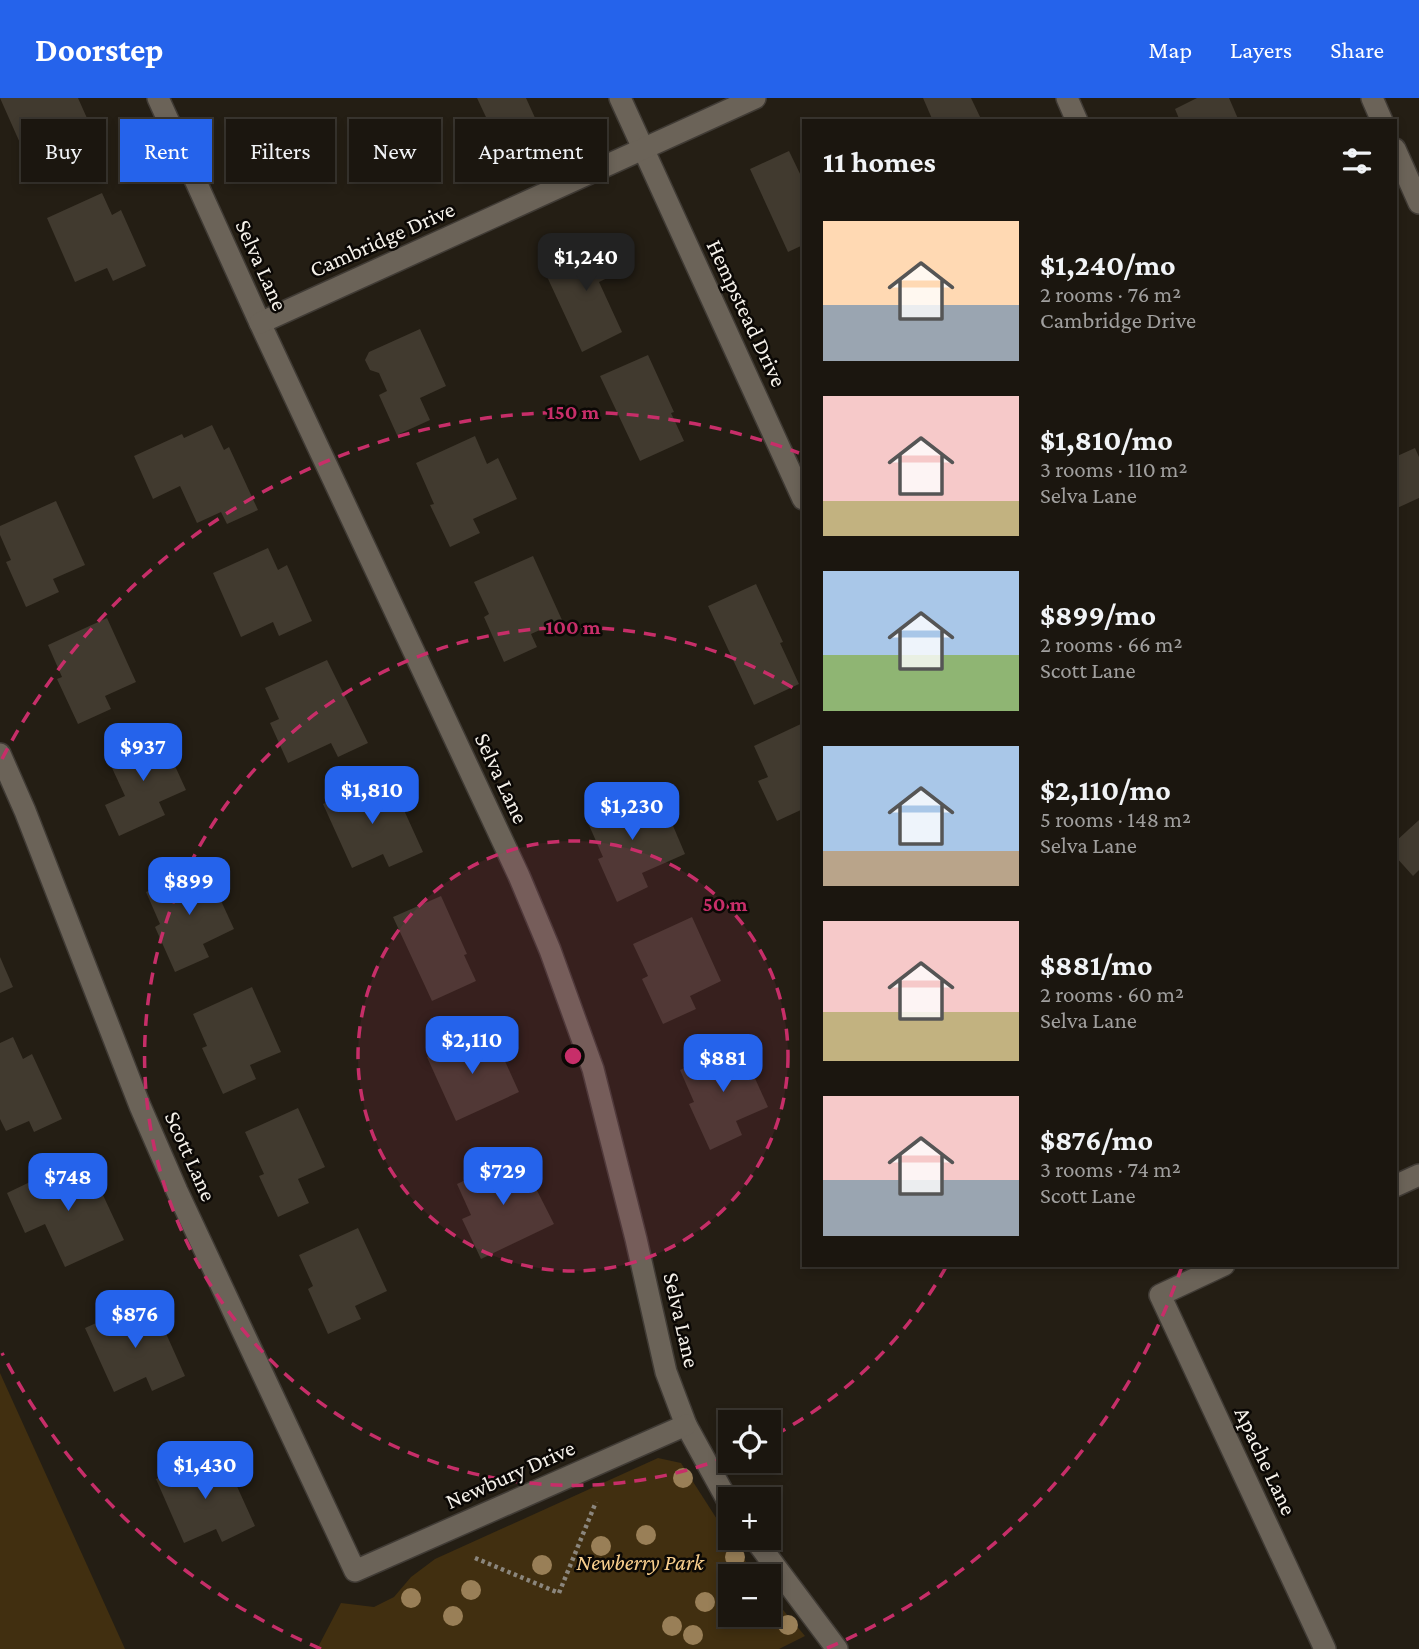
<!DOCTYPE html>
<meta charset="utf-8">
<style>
body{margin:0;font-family:"Crimson Pro",serif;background:#241f18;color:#f1f3f6;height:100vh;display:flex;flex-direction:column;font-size:26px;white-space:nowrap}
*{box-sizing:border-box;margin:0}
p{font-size:23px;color:#a09f9e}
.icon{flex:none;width:38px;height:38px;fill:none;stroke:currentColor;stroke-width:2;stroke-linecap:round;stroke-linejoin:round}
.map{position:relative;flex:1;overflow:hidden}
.drawer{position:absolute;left:802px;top:21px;width:595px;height:1148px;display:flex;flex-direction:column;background:#1b160f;border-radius:0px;box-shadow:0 4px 10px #0003,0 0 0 2px #39352f}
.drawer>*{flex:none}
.guide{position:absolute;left:21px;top:21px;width:665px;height:63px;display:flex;gap:14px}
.tools{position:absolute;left:718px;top:1312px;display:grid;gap:14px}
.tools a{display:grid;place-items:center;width:63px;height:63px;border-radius:0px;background:#1b160f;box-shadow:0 4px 10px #0003,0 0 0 2px #39352f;font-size:35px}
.price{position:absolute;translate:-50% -60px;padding:0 16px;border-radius:14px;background:#2563eb;color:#fff;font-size:23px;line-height:46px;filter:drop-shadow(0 2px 4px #0008)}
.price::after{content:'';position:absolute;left:50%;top:42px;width:21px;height:16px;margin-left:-10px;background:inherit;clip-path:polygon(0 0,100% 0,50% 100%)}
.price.on{background:#222;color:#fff}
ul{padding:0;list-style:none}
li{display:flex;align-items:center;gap:21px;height:175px;padding:0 21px}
li span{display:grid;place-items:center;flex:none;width:196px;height:140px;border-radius:0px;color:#555}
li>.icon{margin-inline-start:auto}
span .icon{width:84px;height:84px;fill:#fffc;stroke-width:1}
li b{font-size:30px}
h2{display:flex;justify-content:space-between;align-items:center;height:84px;padding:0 21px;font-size:30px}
.chip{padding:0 24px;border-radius:0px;background:#1b160f;box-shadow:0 4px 10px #0003,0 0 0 2px #39352f;font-size:24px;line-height:63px}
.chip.on{background:#2563eb;color:#fff}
header{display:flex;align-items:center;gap:42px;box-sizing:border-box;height:98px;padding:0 35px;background:#2563eb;color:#fff}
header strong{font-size:33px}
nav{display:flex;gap:38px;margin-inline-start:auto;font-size:24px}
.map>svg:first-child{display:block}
</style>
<header>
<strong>Doorstep</strong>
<nav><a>Map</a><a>Layers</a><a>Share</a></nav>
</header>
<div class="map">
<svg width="1419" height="1551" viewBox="0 0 1419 1551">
<rect width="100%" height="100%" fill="#241e14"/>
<g fill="#412f10">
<polygon points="0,1275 125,1551 0,1551"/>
<polygon points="658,1360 681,1365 731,1443 757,1479 730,1479 730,1517 768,1517 768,1494 805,1538 779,1551 317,1551 341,1505 374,1509 394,1499 411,1479 435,1461"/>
</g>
<g fill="#413a2f">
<polygon points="0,0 78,0 99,47 65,62 59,49 28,63"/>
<polygon points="477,0 526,0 541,33 501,51"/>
<polygon points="923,0 971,0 982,23 933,23"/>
<polygon points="1197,0 1229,0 1239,23 1180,23 1175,11"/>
<polygon points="789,53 803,82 803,147 788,154 750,71"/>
<polygon points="102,95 112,117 121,112 146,168 113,183 107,170 75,184 47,120"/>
<polygon points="607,140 622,173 599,184 622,234 582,254 543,170"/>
<polygon points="420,231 446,288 420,300 430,322 397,337 379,297 387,293 379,275 370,272 365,262 369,254"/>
<polygon points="648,257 674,314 671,315 684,343 640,363 600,278"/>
<polygon points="212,327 224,352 229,349 258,412 227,426 221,414 197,425 180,388 153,401 134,358 182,336 184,340"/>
<polygon points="475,338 487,366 498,360 517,401 473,421 480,435 450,449 430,407 434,406 416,365"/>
<polygon points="1415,350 1419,359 1419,400 1395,411 1395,359"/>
<polygon points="56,403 85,467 53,481 59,494 26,509 6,464 11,462 0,437 0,428"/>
<polygon points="268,450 278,472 287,467 312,523 279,538 273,524 241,539 213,475"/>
<polygon points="533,458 562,522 531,536 537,549 504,564 484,519 489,516 474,484"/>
<polygon points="756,486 783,544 780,545 799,586 754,607 708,508"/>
<polygon points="107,520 136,584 105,598 111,611 78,626 57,581 62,579 48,547"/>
<polygon points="327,562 368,645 338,659 331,645 288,665 270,625 279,621 265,590"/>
<polygon points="803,625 803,711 777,723 758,683 768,679 754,648"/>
<polygon points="159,633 186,692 159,704 165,717 119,738 105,707 125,698 106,657"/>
<polygon points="379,681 388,703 398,699 423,754 389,769 383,756 352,770 323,706"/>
<polygon points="644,691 657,721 668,716 685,756 642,775 648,789 617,804 598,761 603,759 585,718"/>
<polygon points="1419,722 1419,772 1413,778 1395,758 1395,744"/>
<polygon points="205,768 234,831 203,846 209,859 175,874 155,829 160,826 146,794"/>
<polygon points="441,798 467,856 464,857 476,883 432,903 393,819"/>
<polygon points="692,819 721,883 690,898 696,911 663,926 642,881 648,878 633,846"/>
<polygon points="0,859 13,889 0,895"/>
<polygon points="252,889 281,954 250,967 256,981 223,996 202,950 207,948 193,916"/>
<polygon points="485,933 499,964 504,961 519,994 456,1023 427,959"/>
<polygon points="13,939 23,961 32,956 62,1021 34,1034 29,1023 6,1033 0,1021 0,945"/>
<polygon points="739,945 768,1009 736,1023 742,1037 710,1052 689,1006 694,1004 680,972"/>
<polygon points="298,1010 325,1069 298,1081 309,1105 278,1119 259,1078 264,1076 245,1034"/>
<polygon points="519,1057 554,1126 481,1161 462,1121 471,1117 457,1086"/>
<polygon points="74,1063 84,1085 95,1080 124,1142 65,1169 45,1126 25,1135 7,1095"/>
<polygon points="358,1130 387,1193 355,1208 361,1221 328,1236 308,1191 313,1188 299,1157"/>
<polygon points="141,1205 151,1226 160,1222 185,1278 152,1293 146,1279 114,1294 85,1230"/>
<polygon points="211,1356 221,1377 230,1373 255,1428 222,1444 216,1431 184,1445 156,1381"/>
</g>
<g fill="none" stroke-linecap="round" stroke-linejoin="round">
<defs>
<g id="minor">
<polyline points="158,0 260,225 519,778 550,852 593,971 636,1141 666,1274 686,1327 730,1407"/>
<polyline points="620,0 803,401"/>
<polyline points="1067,0 1077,23"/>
<polyline points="1372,0 1382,23"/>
<polyline points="1395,51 1419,105"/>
<polyline points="260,225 755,0"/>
<polyline points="0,656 25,713 140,1008 177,1093 355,1473 686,1327"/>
<polyline points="1395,1088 1419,1077"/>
<polyline points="1224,1167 1160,1197 1325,1551"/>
<polyline points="754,1440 837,1551"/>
</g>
</defs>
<use href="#minor" stroke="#403b35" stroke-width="24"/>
<polyline stroke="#8b867d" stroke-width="4.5" stroke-dasharray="3.5 3.5" stroke-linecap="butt" points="475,1460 559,1495 596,1404"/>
<use href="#minor" stroke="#6b6358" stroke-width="21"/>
</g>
<g fill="#997f57">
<circle cx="683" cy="1380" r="10"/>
<circle cx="646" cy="1437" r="10"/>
<circle cx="601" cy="1448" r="10"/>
<circle cx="735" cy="1459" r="10"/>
<circle cx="542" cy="1467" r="10"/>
<circle cx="471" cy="1492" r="10"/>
<circle cx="411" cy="1500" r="10"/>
<circle cx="705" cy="1504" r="10"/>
<circle cx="453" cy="1518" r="10"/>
<circle cx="788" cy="1527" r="10"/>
<circle cx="672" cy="1528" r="10"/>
<circle cx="693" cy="1537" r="10"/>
</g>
<circle cx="573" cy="958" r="215" fill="#c72e69" fill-opacity=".12"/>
<g fill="none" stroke="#c72e69" stroke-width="3.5" stroke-dasharray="12 9">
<circle cx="573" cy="958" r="215"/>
<path d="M946 1169A429 429 0 0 1 771 1339M727 1359A429 429 0 1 1 800 594"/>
<path d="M1182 1168A644 644 0 0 1 825 1551M321 1551A644 644 0 0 1 2 1255M2 661A644 644 0 0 1 799 355"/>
</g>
<g text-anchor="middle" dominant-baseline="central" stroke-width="5" stroke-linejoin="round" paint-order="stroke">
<g font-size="23" fill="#f5f1ea" stroke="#0b0805">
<text transform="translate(382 141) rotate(-24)">Cambridge Drive</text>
<text transform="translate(262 167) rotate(66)">Selva Lane</text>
<text transform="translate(747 215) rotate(65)">Hempstead Drive</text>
<text transform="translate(502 680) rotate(65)">Selva Lane</text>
<text transform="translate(191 1058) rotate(66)">Scott Lane</text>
<text transform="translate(682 1222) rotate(77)">Selva Lane</text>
<text transform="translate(1266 1363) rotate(65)">Apache Lane</text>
<text transform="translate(510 1376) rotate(-24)">Newbury Drive</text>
</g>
<g font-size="23" font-style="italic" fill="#f8ce8d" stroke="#0b0805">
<text x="640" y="1464">Newberry Park</text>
</g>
</g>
<circle cx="573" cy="958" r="10" fill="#c72e69" stroke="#0b0805" stroke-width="3.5"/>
<g font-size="21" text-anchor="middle" font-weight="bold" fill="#c72e69" stroke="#0b0805" stroke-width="5" stroke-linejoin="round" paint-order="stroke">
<text x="573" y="321">150 m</text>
<text x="573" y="536">100 m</text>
<text x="725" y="813">50 m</text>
</g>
</svg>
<div class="tools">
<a><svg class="icon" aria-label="locate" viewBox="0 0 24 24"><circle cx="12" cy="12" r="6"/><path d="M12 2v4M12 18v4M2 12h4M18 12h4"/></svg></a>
<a>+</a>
<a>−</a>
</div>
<b class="price on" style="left:586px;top:195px">$1,240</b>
<b class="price" style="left:143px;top:685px">$937</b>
<b class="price" style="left:372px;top:728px">$1,810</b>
<b class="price" style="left:632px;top:744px">$1,230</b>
<b class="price" style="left:189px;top:819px">$899</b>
<b class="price" style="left:472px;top:978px">$2,110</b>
<b class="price" style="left:723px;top:996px">$881</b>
<b class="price" style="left:503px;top:1109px">$729</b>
<b class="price" style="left:68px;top:1115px">$748</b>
<b class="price" style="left:135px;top:1252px">$876</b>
<b class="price" style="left:205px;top:1403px">$1,430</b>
<div class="guide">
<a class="chip">Buy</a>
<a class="chip on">Rent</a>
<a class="chip">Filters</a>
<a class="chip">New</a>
<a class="chip">Apartment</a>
</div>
<section class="drawer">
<h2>11 homes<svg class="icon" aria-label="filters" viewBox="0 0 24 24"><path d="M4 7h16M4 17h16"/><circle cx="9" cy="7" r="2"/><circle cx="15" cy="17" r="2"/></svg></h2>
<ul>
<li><span style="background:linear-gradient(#ffd9b3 60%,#9aa5b1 0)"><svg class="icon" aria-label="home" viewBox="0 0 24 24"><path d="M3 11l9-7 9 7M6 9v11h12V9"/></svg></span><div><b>$1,240/mo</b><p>2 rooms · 76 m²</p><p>Cambridge Drive</p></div></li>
<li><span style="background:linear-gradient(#f6c9c9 75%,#c2b280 0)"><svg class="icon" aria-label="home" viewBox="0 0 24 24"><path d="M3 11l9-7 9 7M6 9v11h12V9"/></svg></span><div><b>$1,810/mo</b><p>3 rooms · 110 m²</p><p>Selva Lane</p></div></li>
<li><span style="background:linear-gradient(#a9c7e8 60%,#8fb573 0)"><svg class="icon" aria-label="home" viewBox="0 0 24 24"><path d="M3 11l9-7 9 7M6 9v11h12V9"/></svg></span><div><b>$899/mo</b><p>2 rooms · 66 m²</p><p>Scott Lane</p></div></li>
<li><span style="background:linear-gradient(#a9c7e8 75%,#b9a48a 0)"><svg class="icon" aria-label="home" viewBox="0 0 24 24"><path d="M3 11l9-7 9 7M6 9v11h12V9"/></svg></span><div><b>$2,110/mo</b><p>5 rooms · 148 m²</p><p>Selva Lane</p></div></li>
<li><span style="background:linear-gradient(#f6c9c9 65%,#c2b280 0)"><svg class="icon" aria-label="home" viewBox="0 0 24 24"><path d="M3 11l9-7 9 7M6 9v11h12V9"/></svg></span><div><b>$881/mo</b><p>2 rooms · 60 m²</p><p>Selva Lane</p></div></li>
<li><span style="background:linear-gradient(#f6c9c9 60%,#9aa5b1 0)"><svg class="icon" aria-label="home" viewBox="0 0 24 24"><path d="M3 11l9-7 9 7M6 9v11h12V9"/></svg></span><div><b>$876/mo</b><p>3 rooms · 74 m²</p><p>Scott Lane</p></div></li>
</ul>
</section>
</div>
